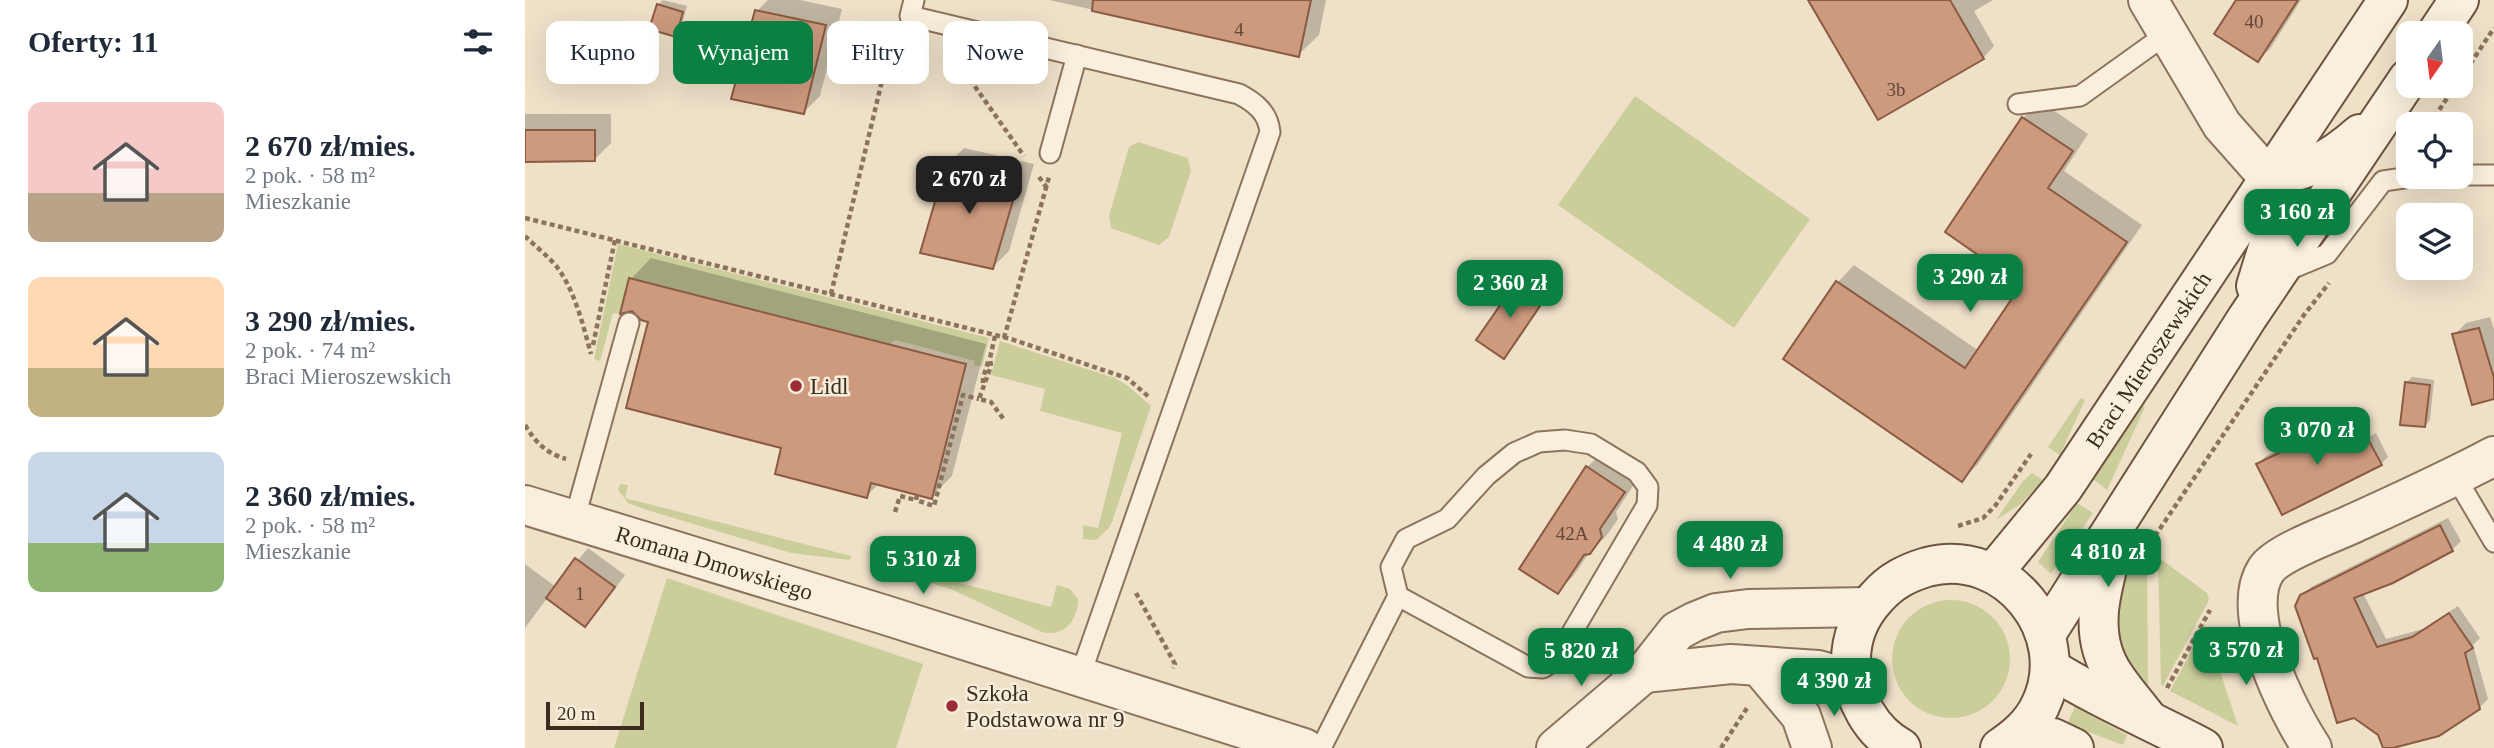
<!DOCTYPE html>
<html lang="pl">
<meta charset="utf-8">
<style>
body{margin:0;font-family:Georgia,serif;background:#f2f2f3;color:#1f2937;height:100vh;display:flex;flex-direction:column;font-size:26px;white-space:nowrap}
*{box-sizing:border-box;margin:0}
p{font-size:23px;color:#747a83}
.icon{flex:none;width:38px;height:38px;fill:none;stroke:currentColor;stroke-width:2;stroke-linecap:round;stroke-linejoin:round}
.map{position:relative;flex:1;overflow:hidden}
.details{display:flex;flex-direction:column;background:#fff;width:525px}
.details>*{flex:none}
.banner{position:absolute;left:21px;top:21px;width:665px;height:63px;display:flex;gap:14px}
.needle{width:46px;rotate:194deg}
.fabs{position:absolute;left:1871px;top:21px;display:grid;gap:14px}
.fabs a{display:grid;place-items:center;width:77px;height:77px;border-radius:14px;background:#fff;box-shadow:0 7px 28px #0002;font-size:35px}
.scale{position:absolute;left:21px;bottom:18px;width:98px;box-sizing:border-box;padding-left:7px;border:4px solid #3c2c20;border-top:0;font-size:19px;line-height:24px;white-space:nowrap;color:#3c2c20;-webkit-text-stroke:5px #f6ecd8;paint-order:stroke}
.price{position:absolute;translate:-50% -60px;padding:0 16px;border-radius:14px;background:#0b8043;color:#fff;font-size:23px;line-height:46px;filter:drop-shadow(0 2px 4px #0008)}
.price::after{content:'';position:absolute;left:50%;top:42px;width:21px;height:16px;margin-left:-10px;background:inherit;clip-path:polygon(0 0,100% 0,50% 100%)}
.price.on{background:#222;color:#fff}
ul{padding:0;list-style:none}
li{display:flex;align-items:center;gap:21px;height:175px;padding:0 28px}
li span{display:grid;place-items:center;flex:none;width:196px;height:140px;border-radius:14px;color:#555}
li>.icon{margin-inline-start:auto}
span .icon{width:84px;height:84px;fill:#fffc;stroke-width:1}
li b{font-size:30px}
h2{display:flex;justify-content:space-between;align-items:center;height:84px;padding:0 28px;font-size:30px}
.pill{padding:0 24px;border-radius:14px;background:#fff;box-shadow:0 7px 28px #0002;font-size:24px;line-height:63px}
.pill.on{background:#0b8043;color:#fff}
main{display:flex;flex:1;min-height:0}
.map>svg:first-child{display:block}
</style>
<main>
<section class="details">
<h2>Oferty: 11<svg class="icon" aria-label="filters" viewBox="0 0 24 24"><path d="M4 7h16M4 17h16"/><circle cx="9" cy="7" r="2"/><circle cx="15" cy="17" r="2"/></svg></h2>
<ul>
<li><span style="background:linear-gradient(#f6c9c9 65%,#b9a48a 0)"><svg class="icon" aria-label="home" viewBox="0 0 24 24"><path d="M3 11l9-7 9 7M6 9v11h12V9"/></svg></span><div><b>2 670 zł/mies.</b><p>2 pok. · 58 m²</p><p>Mieszkanie</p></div></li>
<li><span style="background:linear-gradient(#ffd9b3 65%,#c2b280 0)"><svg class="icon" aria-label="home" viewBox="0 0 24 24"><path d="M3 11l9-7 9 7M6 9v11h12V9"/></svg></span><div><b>3 290 zł/mies.</b><p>2 pok. · 74 m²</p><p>Braci Mieroszewskich</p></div></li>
<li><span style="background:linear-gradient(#c9d6e8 65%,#8fb573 0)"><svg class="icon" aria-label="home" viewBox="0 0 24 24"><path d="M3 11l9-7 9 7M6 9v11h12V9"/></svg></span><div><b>2 360 zł/mies.</b><p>2 pok. · 58 m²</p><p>Mieszkanie</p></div></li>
</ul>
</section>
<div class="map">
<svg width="1969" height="748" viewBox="0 0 1969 748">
<rect width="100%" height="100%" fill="#efe1c8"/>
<g fill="#cbce9b">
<polygon points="1110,96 1285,219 1209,328 1033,205"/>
<polygon points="613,142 663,158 666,171 644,237 634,245 586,228 584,216 604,147"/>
<polygon points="93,244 464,338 457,367 449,365 450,361 371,340 365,344 105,278 95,314 88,313 75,361 69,359"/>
<polygon points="475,341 590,378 603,386 626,406 587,522 583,529 571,540 558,539 558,525 573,528 597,433 515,411 520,389 466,375"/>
<polygon points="1556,398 1560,400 1535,455 1523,447"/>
<polygon points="1618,406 1620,407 1582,490 1568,479"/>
<polygon points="1507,473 1518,480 1496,504 1471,520 1498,481"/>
<polygon points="95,484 103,485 100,498 326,556 325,560 266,553 122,510 103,503 93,490"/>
<polygon points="1552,503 1568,513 1526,574 1513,562"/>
<path d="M370,541L377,543L371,566L526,607L532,585L545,589L553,599C553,620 539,638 517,632L428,590L363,569Z"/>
<polygon points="1617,544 1622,549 1623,690 1604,670 1589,634 1600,570"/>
<polygon points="1637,560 1682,593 1684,600 1638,686 1636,685 1633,562"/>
<polygon points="142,578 398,664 371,748 89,748"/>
<circle cx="1426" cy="659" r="59"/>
<polygon points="1680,625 1713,726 1645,691"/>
<polygon points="1550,707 1602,735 1598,745 1542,724"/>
</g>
<g fill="#0003">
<polygon points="138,0 162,6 156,29 150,35 133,5"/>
<polygon points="243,0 275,0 317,9 295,96 278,113 232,11"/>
<polygon points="524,0 801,0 794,35 773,55"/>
<polygon points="1285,0 1468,0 1449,11 1469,46 1458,58"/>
<polygon points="1713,0 1776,0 1745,49 1733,60"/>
<polygon points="1515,101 1563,134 1539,171 1617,225 1453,464 1437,480 1261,358 1313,282 1329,265 1454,351 1499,285 1498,118"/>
<polygon points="0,114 86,114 86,143 69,160 0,160"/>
<polygon points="439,148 509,164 484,251 468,267 422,165"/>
<polygon points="126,258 461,344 427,476 406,497 354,484 341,496 259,446 126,320 106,279"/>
<polygon points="1004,270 1029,287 990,345 979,356 993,282"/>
<polygon points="1965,317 1969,329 1969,397 1929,335 1941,323"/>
<polygon points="1887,377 1909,380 1905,420 1900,426 1881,383"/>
<polygon points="1830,414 1842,438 1851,433 1863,457 1856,464 1733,464 1741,456"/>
<polygon points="1079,451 1115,475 1091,512 1093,519 1082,535 1064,553 1049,575 1033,592 1062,467"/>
<polygon points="1923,518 1936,541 1927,550 1838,593 1861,639 1898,629 1933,606 1955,638 1948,645 1963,699 1954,708 1860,748 1855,734 1777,596 1786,587"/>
<polygon points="63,548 100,575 72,613 60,625 23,597 0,628 0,564 31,587"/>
</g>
<g fill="#cd9a7e" stroke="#8b5a42" stroke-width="2">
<polygon points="568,0 786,0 774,57 567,11"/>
<polygon points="1283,0 1425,0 1459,59 1353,120"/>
<polygon points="1711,0 1773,0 1733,62 1689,34"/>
<polygon points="132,4 158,12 151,37 124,29"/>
<polygon points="230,10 301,25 279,114 206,99"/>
<polygon points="1497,117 1548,151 1523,188 1602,242 1437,482 1258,359 1311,281 1440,368 1496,285 1420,232"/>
<polygon points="0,130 70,130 70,161 0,162"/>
<polygon points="421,164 494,180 468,269 395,253"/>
<polygon points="104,278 441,364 407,499 346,483 342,498 250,474 256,448 101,408 123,322 116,320 107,311 95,314"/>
<polygon points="992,281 1019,300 979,359 951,340"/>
<polygon points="1954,328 1969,378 1969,399 1947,405 1927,334"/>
<polygon points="1880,382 1905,385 1900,427 1875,425"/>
<polygon points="1822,420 1834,444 1843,439 1857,465 1757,515 1731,464"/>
<polygon points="1061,466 1100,492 1075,529 1077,537 1065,554 1059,555 1033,594 994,569"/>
<polygon points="1915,525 1928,551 1868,583 1829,598 1852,647 1887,637 1924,613 1948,648 1940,653 1955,709 1914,736 1868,748 1858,748 1853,735 1829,718 1812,723 1792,658 1789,659 1770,606 1775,595"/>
<polygon points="50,558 90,587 60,627 21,598"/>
</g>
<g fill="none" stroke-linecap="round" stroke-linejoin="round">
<defs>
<g id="lane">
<path d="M389,0L385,16L714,94C731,103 743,113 745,132L555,676"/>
<polyline points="1493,104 1555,96 1643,33"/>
<polyline points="525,153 552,55"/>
<polyline points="1936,175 1969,175"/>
<polyline points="1761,271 1802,254 1858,181 1886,177"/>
<polyline points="1930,476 1969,542"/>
<polyline points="49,521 104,323"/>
<polyline points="796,748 873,596 866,567 881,539 922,519 961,476 989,453 1014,442 1040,440 1066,444 1112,472 1123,487 1122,505 1032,658 1018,668 1003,667 873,596"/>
</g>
<g id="street">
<polyline points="1623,0 1697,125 1744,178"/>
<path id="s1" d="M0,505L357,614L779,748"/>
<polyline points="1235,667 1276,716 1287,748"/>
<polyline points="1119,673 1206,664 1293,670 1328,680"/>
<polyline points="1031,748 1119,673 1152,631 1169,622 1191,613 1223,609 1343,607"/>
<path d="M1787,748C1762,710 1713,613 1741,570C1752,553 1805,534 1825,525C1873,503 1922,481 1969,456"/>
</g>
<g id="secondary">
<polyline points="1912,33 1934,0"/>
<path d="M1744,178C1786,168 1802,163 1835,134"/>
<polyline points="1731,286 1743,247 1750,205 1744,178"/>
<path d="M1589,543C1578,585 1562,629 1586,670C1596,687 1610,702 1622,718"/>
<path id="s2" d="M1468,573L1538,488L1863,0"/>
<polyline points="1521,634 1722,318 1883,79"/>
<path d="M1525,668C1574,699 1627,721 1678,748"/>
<polyline points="1492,736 1528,738 1549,748"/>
<path d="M1376,748C1346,732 1328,698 1326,665C1325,639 1335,615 1352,597C1366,581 1382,573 1402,567C1481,546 1551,633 1515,706C1506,725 1491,737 1475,748"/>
</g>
</defs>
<use href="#lane" stroke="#8c735d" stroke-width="23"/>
<use href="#street" stroke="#8c735d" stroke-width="42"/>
<use href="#secondary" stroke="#6e5440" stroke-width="42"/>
<g stroke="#8c735d" stroke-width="4.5" stroke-dasharray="5 3.5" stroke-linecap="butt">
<polyline points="427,51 427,54 499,156"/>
<polyline points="1936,78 1969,28"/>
<polyline points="1905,124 1930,86"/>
<polyline points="514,177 522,188"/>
<polyline points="0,218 486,339 602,378 624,397"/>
<path d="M0,236C10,246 23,256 32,267C50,291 58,325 66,354"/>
<polyline points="306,294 367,39 370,36"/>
<polyline points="470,336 465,358 466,366 454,399 466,402 480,421"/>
<polyline points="479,338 524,177"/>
<polyline points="68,345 90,240"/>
<polyline points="458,383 458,378 464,359"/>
<path d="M0,425C11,443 21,453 41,459"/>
<polyline points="392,495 391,500 409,506 438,395 454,399"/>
<polyline points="370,512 375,496 391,500"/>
<polyline points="1433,526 1458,518 1470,506 1506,454"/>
<polyline points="1630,536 1779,315 1804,283"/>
<polyline points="355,574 363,540"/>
<polyline points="611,593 650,664 648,668"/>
<polyline points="1642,688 1685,610"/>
<polyline points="1196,748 1222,708"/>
</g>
<use href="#lane" stroke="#f9efdc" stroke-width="19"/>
<use href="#street" stroke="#f9efdc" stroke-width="38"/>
<use href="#secondary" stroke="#f9efdc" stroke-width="38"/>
</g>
<g fill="#9b2c34" stroke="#f6ecd8" stroke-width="2.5">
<circle cx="271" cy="386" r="7"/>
<circle cx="427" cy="706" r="7"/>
</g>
<g text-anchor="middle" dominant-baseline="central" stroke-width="5" stroke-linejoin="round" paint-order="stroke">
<g font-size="19" fill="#604838">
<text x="1729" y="21">40</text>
<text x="714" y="29">4</text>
<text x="1371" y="89">3b</text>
<text x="1047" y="533">42A</text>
<text x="55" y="593">1</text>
</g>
<g font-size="23" fill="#3c2c20" stroke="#f6ecd8">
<text stroke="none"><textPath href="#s2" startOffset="264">Braci Mieroszewskich</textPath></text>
<text stroke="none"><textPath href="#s1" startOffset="198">Romana Dmowskiego</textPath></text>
</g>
<g font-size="23" fill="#3c2c20" stroke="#f6ecd8" text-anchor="start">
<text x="285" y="386">Lidl</text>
<text x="441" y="693">Szkoła<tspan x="441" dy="26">Podstawowa nr 9</tspan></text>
</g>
</g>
</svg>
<div class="fabs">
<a><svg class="needle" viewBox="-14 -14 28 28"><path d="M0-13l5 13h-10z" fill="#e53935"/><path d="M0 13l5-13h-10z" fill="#747a83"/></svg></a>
<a><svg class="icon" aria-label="locate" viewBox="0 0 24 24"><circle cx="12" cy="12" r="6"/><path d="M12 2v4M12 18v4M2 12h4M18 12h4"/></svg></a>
<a><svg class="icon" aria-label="layers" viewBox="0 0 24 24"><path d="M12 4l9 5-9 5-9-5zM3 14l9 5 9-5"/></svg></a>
</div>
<div class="scale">20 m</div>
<b class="price on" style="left:444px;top:216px">2 670 zł</b>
<b class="price" style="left:1772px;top:249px">3 160 zł</b>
<b class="price" style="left:1445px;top:314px">3 290 zł</b>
<b class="price" style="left:985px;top:320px">2 360 zł</b>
<b class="price" style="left:1792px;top:467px">3 070 zł</b>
<b class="price" style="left:1205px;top:581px">4 480 zł</b>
<b class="price" style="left:1583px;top:589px">4 810 zł</b>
<b class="price" style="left:398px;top:596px">5 310 zł</b>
<b class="price" style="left:1721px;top:687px">3 570 zł</b>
<b class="price" style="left:1056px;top:688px">5 820 zł</b>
<b class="price" style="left:1309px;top:718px">4 390 zł</b>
<div class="banner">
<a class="pill">Kupno</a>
<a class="pill on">Wynajem</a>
<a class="pill">Filtry</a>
<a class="pill">Nowe</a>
</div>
</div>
</main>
